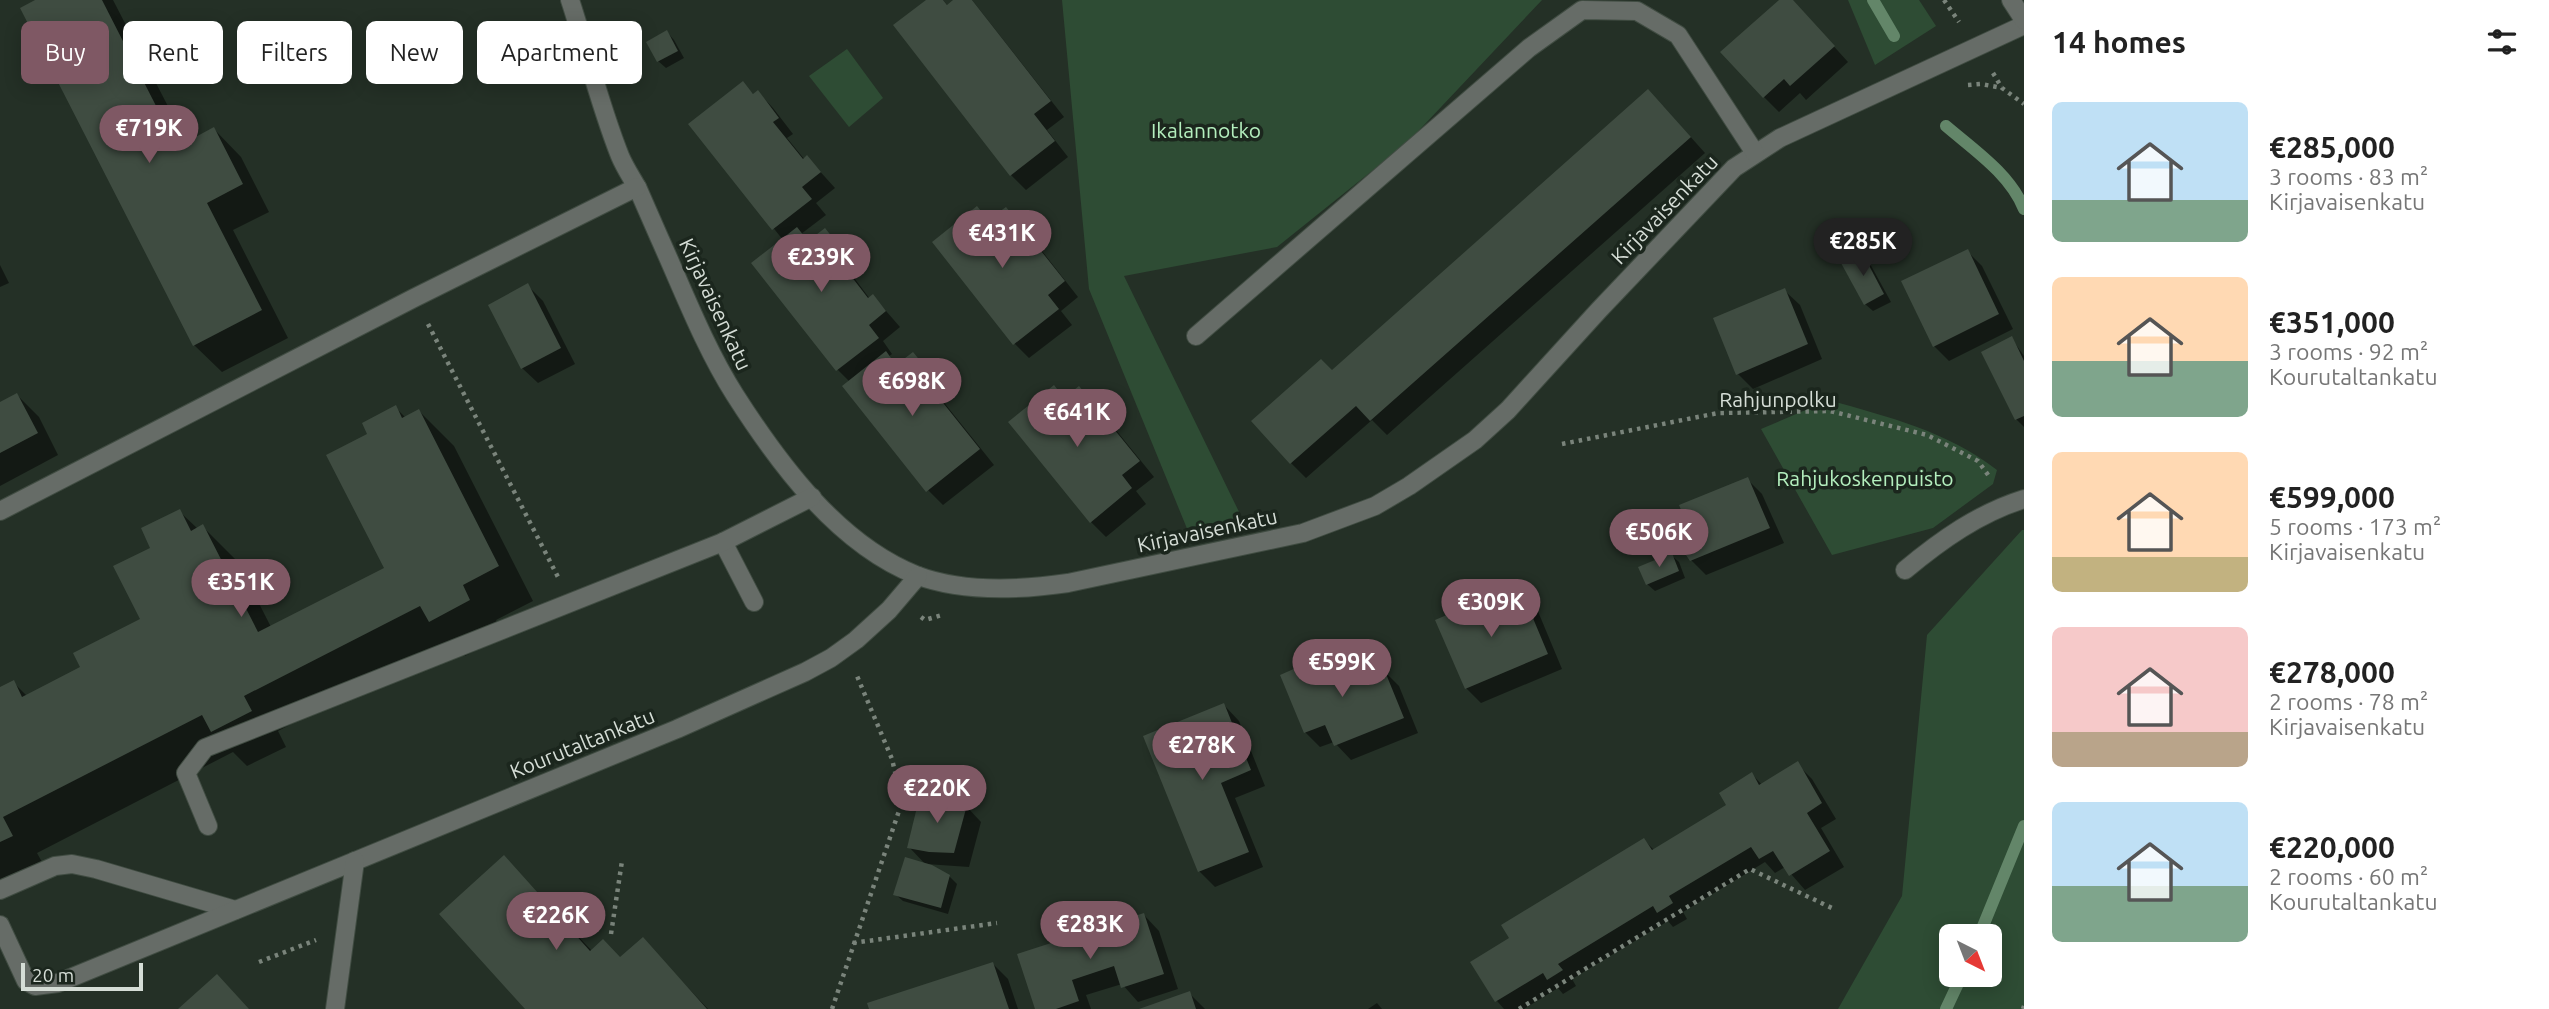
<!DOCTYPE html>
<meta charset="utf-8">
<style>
body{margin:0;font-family:Ubuntu,sans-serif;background:#f2f2f2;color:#222;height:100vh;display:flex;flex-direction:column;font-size:26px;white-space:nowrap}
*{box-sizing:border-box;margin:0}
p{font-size:23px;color:#767676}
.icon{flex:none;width:38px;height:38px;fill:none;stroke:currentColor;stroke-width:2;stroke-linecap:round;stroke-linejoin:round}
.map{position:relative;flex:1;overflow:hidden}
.details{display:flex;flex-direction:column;background:#fff;width:525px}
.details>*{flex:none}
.top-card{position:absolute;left:21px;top:21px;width:665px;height:63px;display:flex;gap:14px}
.needle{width:46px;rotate:138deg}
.tools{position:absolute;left:1939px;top:924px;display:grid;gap:14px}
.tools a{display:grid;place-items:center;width:63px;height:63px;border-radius:10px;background:#fff;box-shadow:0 4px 18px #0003;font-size:35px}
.scale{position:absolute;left:21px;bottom:18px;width:122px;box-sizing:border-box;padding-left:7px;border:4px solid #d5ddd6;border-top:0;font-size:19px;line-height:24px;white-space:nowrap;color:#d5ddd6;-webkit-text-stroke:5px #1b261d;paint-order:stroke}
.price{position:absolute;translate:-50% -60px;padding:0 16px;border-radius:24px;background:#7f5864;color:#fff;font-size:23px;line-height:46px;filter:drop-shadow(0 2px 4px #0008)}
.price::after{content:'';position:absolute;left:50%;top:42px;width:21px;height:16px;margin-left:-10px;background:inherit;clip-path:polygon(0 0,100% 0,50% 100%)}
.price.active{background:#222;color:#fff}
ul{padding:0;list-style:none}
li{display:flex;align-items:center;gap:21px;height:175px;padding:0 28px}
li span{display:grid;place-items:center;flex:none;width:196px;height:140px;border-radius:10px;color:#555}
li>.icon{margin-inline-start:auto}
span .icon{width:84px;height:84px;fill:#fffc;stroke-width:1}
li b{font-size:30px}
h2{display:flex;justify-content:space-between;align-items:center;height:84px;padding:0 28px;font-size:30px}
.chip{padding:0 24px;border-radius:10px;background:#fff;box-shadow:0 4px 18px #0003;font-size:24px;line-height:63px}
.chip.active{background:#7f5864;color:#fff}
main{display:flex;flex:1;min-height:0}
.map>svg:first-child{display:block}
</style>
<main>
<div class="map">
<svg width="2024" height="1009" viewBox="0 0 2024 1009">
<rect width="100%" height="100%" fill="#243026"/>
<g fill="#2e4c34" fill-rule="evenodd">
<polygon points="1062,0 1542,0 1408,142 1277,247 1124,276 1242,518 1188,531 1089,289"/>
<polygon points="1848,0 1919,0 1936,26 1875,65"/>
<polygon points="847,49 883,98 849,127 809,76"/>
<path d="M1829,400C1888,417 1947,431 1997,470L1993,484L1933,528L1832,555L1761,429Z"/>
<path d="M2022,530H2024V1009H1838L1902,896L1927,635ZM1951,936H1990V975H1951Z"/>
</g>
<g fill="#0007">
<polygon points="39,0 113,0 187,143 214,129 241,157 269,212 233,230 288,338 222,372 194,345"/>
<polygon points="929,0 943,0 948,6 956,0 972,0 1064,117 1047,130 1068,157 1026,190 1011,175"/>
<polygon points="1781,0 1792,0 1848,62 1806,100 1800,93 1779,112 1764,97"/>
<polygon points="667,32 674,40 684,58 666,68 658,61"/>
<polygon points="742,83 754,95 758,92 773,108 793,134 787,138 805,160 807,157 835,188 816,203 826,215 801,234 810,242 825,230 840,245 862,273 855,279 870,299 873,296 900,327 883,341 892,354 888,357 898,366 913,354 928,369 949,395 942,400 994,465 943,505 928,490 850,382 838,370 754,263 783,240 690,124"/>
<polygon points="1663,106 1705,153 1387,435 1372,420 1306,478 1291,463 1332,372"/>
<polygon points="977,209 990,221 1005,209 1021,224 1078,297 1061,311 1072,325 1029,358 1014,343"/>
<polygon points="1967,251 1982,266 2013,329 1949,361 1934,346"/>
<polygon points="1862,254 1869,262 1891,302 1873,311 1865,304"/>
<polygon points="0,265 9,283 0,287"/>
<polygon points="528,286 543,301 575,364 538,383 522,368"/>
<polygon points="1784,290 1800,305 1822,359 1753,389 1738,374"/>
<polygon points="2012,339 2024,356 2024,427 2016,419"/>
<polygon points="1054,387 1066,400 1079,388 1094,403 1154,477 1136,491 1146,504 1106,537 1091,522"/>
<polygon points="17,395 39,417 58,455 0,486 0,404"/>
<polygon points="395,407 406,418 419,411 454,446 533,601 496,620 504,636 465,656 451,642 278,731 286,747 247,766 233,752 37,853 47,871 0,895 0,689 13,682 27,696 82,667 143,620 153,549 179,511 198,529 203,527 238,562 271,627 387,569 369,435"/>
<polygon points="1747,479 1762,494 1784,543 1706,575 1691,560"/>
<polygon points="1671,555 1679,562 1685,578 1655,591 1647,584"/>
<polygon points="1521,594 1537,609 1562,669 1481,703 1466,688 1481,602 1488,608"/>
<polygon points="1357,654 1372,669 1374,675 1384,671 1399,686 1418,733 1351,760 1334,742 1320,747 1305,732 1304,666 1311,673"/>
<polygon points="1224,705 1239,721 1265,786 1235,798 1263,867 1215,887 1199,871 1145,737"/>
<polygon points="1797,764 1812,779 1836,819 1821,828 1844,867 1805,890 1785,867 1775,873 1765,862 1683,912 1687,919 1673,927 1668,921 1572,979 1576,986 1563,994 1558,988 1524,1009 1504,1009 1497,1001 1472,962 1511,938 1644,840 1655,851 1729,806 1752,774 1762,785"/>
<polygon points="966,806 981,822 969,867 926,864 949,876 957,884 948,914 903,901 895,894 926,865 909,847"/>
<polygon points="504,858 592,951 621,959 643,940 708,1009 528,1009"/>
<polygon points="1144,915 1159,931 1178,989 1138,1002 1122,984 1086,995 1091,1009 1036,1009"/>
<polygon points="993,964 1008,979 1018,1009 871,1009"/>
<polygon points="1189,993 1205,1009 1143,1009"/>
<polygon points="1377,1003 1382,1009 1368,1009"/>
</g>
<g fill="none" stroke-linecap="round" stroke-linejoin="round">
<g stroke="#638669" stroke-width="12">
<polyline points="1873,0 1894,36"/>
<path d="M1946,126C1974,150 2010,174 2024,209"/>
<polyline points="1979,936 2024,826"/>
<polyline points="1946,1009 1962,975"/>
</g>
</g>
<g fill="#3f4c41">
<polygon points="35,0 102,0 177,147 214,127 243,184 207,203 262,310 193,346 20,8"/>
<polygon points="926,0 943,0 947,5 953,0 972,0 1051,101 1034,114 1055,141 1010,176 893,25"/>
<polygon points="1779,0 1793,0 1835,46 1790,86 1784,79 1763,98 1720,52"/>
<polygon points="667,30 678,51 657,62 646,42"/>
<polygon points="743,81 753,94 758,90 779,118 773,122 803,159 807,155 821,172 802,187 812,199 772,230 688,124"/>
<polygon points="1648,89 1691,137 1370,421 1356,406 1290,464 1251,421 1321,359 1332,370"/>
<polygon points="977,206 988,220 1006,207 1065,281 1048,295 1059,309 1013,345 932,242"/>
<polygon points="797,227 808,241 825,228 848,257 841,263 868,298 873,294 886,311 869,325 879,338 836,371 751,263"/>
<polygon points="1968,249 1999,314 1933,347 1901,281"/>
<polygon points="1862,252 1884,294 1864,305 1841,263"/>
<polygon points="528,283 561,348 521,369 488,305"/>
<polygon points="1785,288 1808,344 1736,375 1713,318"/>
<polygon points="2012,336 2024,361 2024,416 2015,420 1981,352"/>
<polygon points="886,351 896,365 913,352 935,379 928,384 980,449 926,492 842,386"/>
<polygon points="1054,385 1064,398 1079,386 1140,461 1122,475 1132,488 1090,523 1008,422"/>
<polygon points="17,393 38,433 0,453 0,402"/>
<polygon points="396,405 402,418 419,409 499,566 463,585 470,600 429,622 420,606 244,696 252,711 211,732 202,715 3,817 13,836 0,842 0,687 14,680 22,697 80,667 73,653 140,619 113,566 150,548 141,528 180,509 191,531 203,524 258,632 384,568 326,455 367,434 362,423"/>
<polygon points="1748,477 1770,528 1690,561 1682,549 1692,536 1679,505"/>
<polygon points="1672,553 1679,571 1646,585 1638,567"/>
<polygon points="1522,592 1548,654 1465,689 1435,620 1482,600 1485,607"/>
<polygon points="1357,652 1367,676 1384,669 1404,718 1334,746 1325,725 1304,733 1280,675 1305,664 1308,672"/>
<polygon points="1224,703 1251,770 1221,783 1249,852 1198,872 1143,736"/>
<polygon points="1798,761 1822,803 1807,813 1830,851 1789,876 1773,851 1759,859 1751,847 1669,896 1673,903 1657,913 1653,906 1558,964 1563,970 1547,980 1543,973 1495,1002 1470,962 1509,938 1501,925 1644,838 1652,850 1726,805 1719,793 1752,772 1759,785"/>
<polygon points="920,795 967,805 954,853 929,852 907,848"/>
<polygon points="504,855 590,951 603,939 620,957 643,937 707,1009 525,1009 439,914"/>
<polygon points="905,857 932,865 950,875 941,908 893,895"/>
<polygon points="1144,913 1164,974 1121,988 1114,966 1072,980 1079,1001 1056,1009 1035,1009 1017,954"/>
<polygon points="993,962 1009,1009 869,1009 867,1003"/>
<polygon points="217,974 249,1009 178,1009"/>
<polygon points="1190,991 1196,1009 1139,1009"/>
</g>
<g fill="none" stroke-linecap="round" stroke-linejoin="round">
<defs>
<g id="minor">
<path d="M570,0C587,52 600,106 620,156C625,168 632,178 638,189C645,205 652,221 659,237C683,290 704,346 735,395C779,464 838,544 916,575C963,593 1020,590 1068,583L1303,533L1375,506L1409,486L1475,440L1508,410L1599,310L1734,168L1780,138L2024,25"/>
<polyline points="2011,0 2024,20"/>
<polyline points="1196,336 1529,48 1582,10 1637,11 1678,35 1755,153"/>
<polyline points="0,511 414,298 637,187"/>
<polyline points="723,542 754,602"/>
<path d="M1905,570C1941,540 1979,513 2024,499"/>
<polyline points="208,826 186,773 205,748 723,542 812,497"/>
<polyline points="0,890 55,866 72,864 96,869 235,910"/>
<polyline points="0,925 26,981 35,986 58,983 677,729 805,672 831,658 856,640 889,610 918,576"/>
<polyline points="335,1009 355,861"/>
</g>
</defs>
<use href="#minor" stroke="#404c42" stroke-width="20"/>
<g stroke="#7a847b" stroke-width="4.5" stroke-dasharray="3.5 5" stroke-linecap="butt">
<polyline points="1944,0 1959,22"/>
<polyline points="1993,73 2002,88 2024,104"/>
<polyline points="1968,85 1981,84 2002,88"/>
<polyline points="428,324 558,577"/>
<polyline points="1562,444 1718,413 1830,411 1927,435 1978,461 1991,479"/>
<polyline points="921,617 925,620 942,615"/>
<polyline points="611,934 622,861"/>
<polyline points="853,943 997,923"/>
<polyline points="259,962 316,940"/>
<polyline points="832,1009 902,802 892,759 857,676"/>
<polyline points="1519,1009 1750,869 1836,910"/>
<polyline points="2023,1009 2024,1006"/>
</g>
<use href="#minor" stroke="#666c67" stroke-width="18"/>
</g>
<g text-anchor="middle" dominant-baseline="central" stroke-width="7" stroke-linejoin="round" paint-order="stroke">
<g font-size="21" fill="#b4efbe" stroke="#1b261d">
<text x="1206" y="130">Ikalannotko</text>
<text x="1865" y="478">Rahjukoskenpuisto</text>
</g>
<g font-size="21" fill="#d5ddd6" stroke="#1b261d">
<text transform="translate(1664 209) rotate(-46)">Kirjavaisenkatu</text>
<text transform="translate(716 304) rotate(65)">Kirjavaisenkatu</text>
<text x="1778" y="399">Rahjunpolku</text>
<text transform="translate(1207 530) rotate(-12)">Kirjavaisenkatu</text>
<text transform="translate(582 743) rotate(-22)">Kourutaltankatu</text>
</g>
</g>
</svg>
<div class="tools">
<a><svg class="needle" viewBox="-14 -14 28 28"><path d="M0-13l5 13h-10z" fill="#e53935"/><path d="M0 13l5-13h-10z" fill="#767676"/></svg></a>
</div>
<div class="scale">20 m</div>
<b class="price" style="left:149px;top:165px">€719K</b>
<b class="price" style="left:1002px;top:270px">€431K</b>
<b class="price active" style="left:1863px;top:278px">€285K</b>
<b class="price" style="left:821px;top:294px">€239K</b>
<b class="price" style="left:912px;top:418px">€698K</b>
<b class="price" style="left:1077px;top:449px">€641K</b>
<b class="price" style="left:1659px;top:569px">€506K</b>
<b class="price" style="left:241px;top:619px">€351K</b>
<b class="price" style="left:1491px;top:639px">€309K</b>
<b class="price" style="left:1342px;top:699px">€599K</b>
<b class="price" style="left:1202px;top:782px">€278K</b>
<b class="price" style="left:937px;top:825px">€220K</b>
<b class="price" style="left:556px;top:952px">€226K</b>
<b class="price" style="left:1090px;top:961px">€283K</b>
<div class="top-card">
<a class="chip active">Buy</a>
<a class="chip">Rent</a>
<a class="chip">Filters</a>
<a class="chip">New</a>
<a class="chip">Apartment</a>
</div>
</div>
<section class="details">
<h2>14 homes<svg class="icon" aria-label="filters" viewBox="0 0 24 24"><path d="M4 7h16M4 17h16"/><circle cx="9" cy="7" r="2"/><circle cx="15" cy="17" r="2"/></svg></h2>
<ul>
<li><span style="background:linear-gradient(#bfe0f5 70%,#7fa58c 0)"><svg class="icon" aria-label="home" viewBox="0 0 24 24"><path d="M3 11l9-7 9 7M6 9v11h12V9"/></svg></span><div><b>€285,000</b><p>3 rooms · 83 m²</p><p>Kirjavaisenkatu</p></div></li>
<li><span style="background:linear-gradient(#ffd9b3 60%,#7fa58c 0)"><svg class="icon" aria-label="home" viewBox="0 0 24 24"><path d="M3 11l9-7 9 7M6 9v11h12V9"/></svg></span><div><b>€351,000</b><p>3 rooms · 92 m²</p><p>Kourutaltankatu</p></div></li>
<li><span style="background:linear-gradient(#ffd9b3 75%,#c2b280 0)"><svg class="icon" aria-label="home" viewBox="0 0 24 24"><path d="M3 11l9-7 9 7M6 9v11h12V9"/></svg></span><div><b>€599,000</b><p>5 rooms · 173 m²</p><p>Kirjavaisenkatu</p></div></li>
<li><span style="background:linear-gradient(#f6c9c9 75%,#b9a48a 0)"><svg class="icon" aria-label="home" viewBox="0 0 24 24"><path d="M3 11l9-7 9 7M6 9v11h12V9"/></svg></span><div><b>€278,000</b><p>2 rooms · 78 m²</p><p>Kirjavaisenkatu</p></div></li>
<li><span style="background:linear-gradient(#bfe0f5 60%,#7fa58c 0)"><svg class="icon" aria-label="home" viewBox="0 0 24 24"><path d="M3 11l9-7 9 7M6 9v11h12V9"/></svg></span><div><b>€220,000</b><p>2 rooms · 60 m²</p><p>Kourutaltankatu</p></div></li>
</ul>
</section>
</main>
